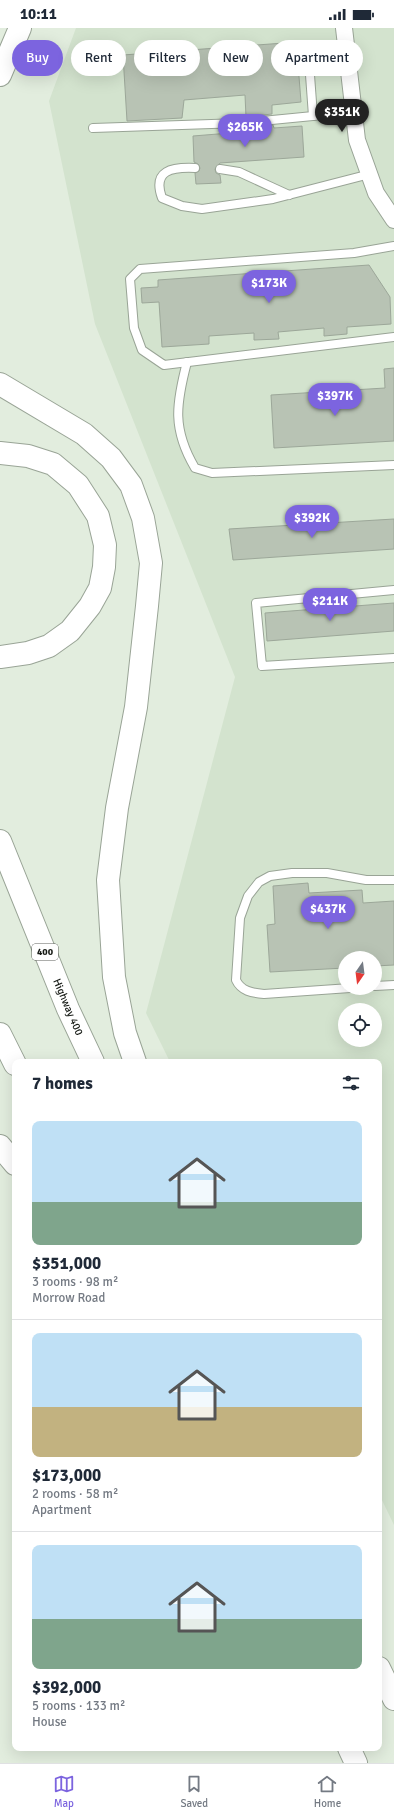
<!DOCTYPE html>
<meta charset="utf-8">
<style>
body{margin:0;font-family:Signika,sans-serif;background:#f2f2f3;color:#1f2937;height:100vh;display:flex;flex-direction:column;font-size:15px;white-space:nowrap}
*{box-sizing:border-box;margin:0}
p{font-size:13px;color:#747a83}
.icon{flex:none;width:22px;height:22px;fill:none;stroke:currentColor;stroke-width:2;stroke-linecap:round;stroke-linejoin:round}
.map{position:relative;flex:1;overflow:hidden}
.side{position:absolute;left:12px;top:1031px;width:370px;height:692px;display:flex;flex-direction:column;background:#fff;border-radius:8px;box-shadow:0 4px 16px #0002}
.side>*{flex:none}
.banner{position:absolute;left:12px;top:12px;width:370px;height:36px;display:flex;gap:8px}
.needle{width:26px;rotate:194deg}
.fabs{position:absolute;left:338px;top:923px;display:grid;gap:8px}
.fabs a{display:grid;place-items:center;width:44px;height:44px;border-radius:50%;background:#fff;box-shadow:0 4px 16px #0002;font-size:20px}
.price{position:absolute;translate:-50% -34px;padding:0 9px;border-radius:14px;background:#7c64df;color:#fff;font-size:13px;line-height:26px;filter:drop-shadow(0 1px 2px #0008)}
.price::after{content:'';position:absolute;left:50%;top:24px;width:12px;height:9px;margin-left:-6px;background:inherit;clip-path:polygon(0 0,100% 0,50% 100%)}
.price.selected{background:#222;color:#fff}
ul{padding:0;list-style:none}
li{display:grid;align-content:center;gap:8px;height:212px;padding:0 20px}
li+li{border-top:1px solid #e0e1e3}
li span{display:grid;place-items:center;height:124px;border-radius:8px;color:#555}
li>.icon{margin-inline-start:auto}
span .icon{width:72px;height:72px;fill:#fffc;stroke-width:1}
li b{font-size:17px}
h2{display:flex;justify-content:space-between;align-items:center;height:48px;padding:0 20px;font-size:17px}
.chip{padding:0 14px;border-radius:18px;background:#fff;box-shadow:0 4px 16px #0002;font-size:14px;line-height:36px}
.chip.selected{background:#7c64df;color:#fff}
.status{display:flex;justify-content:space-between;align-items:center;height:28px;padding:0 20px;background:#fff;direction:ltr}
.status svg{height:11px;fill:currentColor}
.menu{display:flex;justify-content:space-around;align-items:center;height:56px;border-top:1px solid #e0e1e3;background:#fff;font-size:11px;color:#747a83}
.menu a{display:grid;justify-items:center;gap:2px}
.menu .selected{color:#7c64df}
.map>svg:first-child{display:block}
</style>
<div class="status"><b>10:11</b><svg viewBox="0 0 49 12"><path d="M0 12V9h3v3zM5 12V6h3v6zM10 12V3h3v9zM15 12V0h3v12zM26 1h20v11H26zM47 4h2v5h-2z"/></svg></div>
<div class="map">
<svg width="394" height="1735" viewBox="0 0 394 1735">
<rect width="100%" height="100%" fill="#e2edde"/>
<path fill="#d3e3ce" fill-rule="evenodd" d="M76,0H394V1497L379,1466V1034H170L146,985L235,649L95,296L49,73ZM345,930H375V960H345ZM345,982H375V1012H345Z"/>
<g fill="#b8c3b4" stroke="#9ca799">
<polygon points="284,15 285,37 298,36 301,74 272,77 272,86 246,89 245,67 184,72 182,90 127,93 123,27"/>
<polygon points="273,97 274,100 302,98 304,129 220,135 215,141 216,145 220,147 221,155 196,156 195,145 199,143 200,140 198,136 194,134 193,108 230,105 229,103"/>
<polygon points="369,237 390,269 391,296 347,299 347,306 324,308 324,300 278,304 279,311 254,312 254,305 209,308 209,316 162,319 159,274 142,275 141,260 158,259 158,252"/>
<polygon points="394,340 394,413 274,420 271,367 385,360 384,341"/>
<polygon points="394,491 394,521 233,532 229,501"/>
<polygon points="394,575 394,603 267,613 265,585"/>
<polygon points="308,855 309,865 362,862 363,875 394,873 394,937 375,938 375,930 345,930 345,940 270,944 267,897 275,896 273,858"/>
</g>
<g fill="none" stroke-linecap="round" stroke-linejoin="round">
<defs>
<g id="service">
<polyline points="310,47 313,88"/>
<polyline points="93,100 241,95 354,84"/>
<path d="M195,140C172,139 152,142 162,170L182,178L202,181L273,171L370,146"/>
<polyline points="220,141 239,144 289,167"/>
<polyline points="394,218 354,225 140,241 130,251 134,300 142,322 164,337 394,309"/>
<path d="M187,334C176,376 172,401 195,440L212,445L394,437"/>
<polyline points="394,562 256,575 262,638 394,630"/>
<polyline points="375,958 394,957"/>
<path d="M350,960L264,966C252,965 241,963 236,952L240,890L248,868L259,854L270,848L292,845H327L366,852H394"/>
</g>
<polyline id="minor" points="344,0 357,112 376,165 394,192"/>
<polyline id="primary" points="0,47 20,0"/>
<g id="motorway">
<polyline points="0,356 84,406 111,430 131,457 143,490 151,535 147,578 136,679 117,780 108,852 114,949 125,1005 135,1034"/>
<polyline points="0,425 28,428 53,436 78,457 98,488 105,517 104,539 100,560 90,578 70,603 49,618 28,625 0,629"/>
<polyline points="0,813 68,981 93,1034"/>
<polyline points="0,1006 15,1036"/>
<polyline points="0,1118 15,1136"/>
<polyline points="379,1640 394,1671"/>
<polyline points="349,1720 356,1735"/>
</g>
</defs>
<use href="#service" stroke="#99a496" stroke-width="10"/>
<use href="#minor" stroke="#99a496" stroke-width="18"/>
<use href="#primary" stroke="#99a496" stroke-width="24"/>
<use href="#motorway" stroke="#99a496" stroke-width="24"/>
<use href="#service" stroke="#fff" stroke-width="8"/>
<use href="#minor" stroke="#fff" stroke-width="16"/>
<use href="#primary" stroke="#fff" stroke-width="22"/>
<use href="#motorway" stroke="#fff" stroke-width="22"/>
</g>
<g text-anchor="middle" dominant-baseline="central" stroke-width="3" stroke-linejoin="round" paint-order="stroke">
<rect fill="#fff" stroke="#5c5f5b" stroke-width="1" x="32" y="916" width="26" height="16" rx="3"/>
<g font-size="10" font-weight="bold" fill="#161a15">
<text x="45" y="924">400</text>
</g>
<g font-size="11" fill="#161a15" stroke="#fff">
<text transform="translate(68 979) rotate(67)">Highway 400</text>
</g>
</g>
</svg>
<div class="fabs">
<a><svg class="needle" viewBox="-14 -14 28 28"><path d="M0-13l5 13h-10z" fill="#e53935"/><path d="M0 13l5-13h-10z" fill="#747a83"/></svg></a>
<a><svg class="icon" aria-label="locate" viewBox="0 0 24 24"><circle cx="12" cy="12" r="6"/><path d="M12 2v4M12 18v4M2 12h4M18 12h4"/></svg></a>
</div>
<b class="price selected" style="left:342px;top:105px">$351K</b>
<b class="price" style="left:245px;top:120px">$265K</b>
<b class="price" style="left:269px;top:276px">$173K</b>
<b class="price" style="left:335px;top:389px">$397K</b>
<b class="price" style="left:312px;top:511px">$392K</b>
<b class="price" style="left:330px;top:594px">$211K</b>
<b class="price" style="left:328px;top:902px">$437K</b>
<div class="banner">
<a class="chip selected">Buy</a>
<a class="chip">Rent</a>
<a class="chip">Filters</a>
<a class="chip">New</a>
<a class="chip">Apartment</a>
</div>
<section class="side">
<h2>7 homes<svg class="icon" aria-label="filters" viewBox="0 0 24 24"><path d="M4 7h16M4 17h16"/><circle cx="9" cy="7" r="2"/><circle cx="15" cy="17" r="2"/></svg></h2>
<ul>
<li><span style="background:linear-gradient(#bfe0f5 65%,#7fa58c 0)"><svg class="icon" aria-label="home" viewBox="0 0 24 24"><path d="M3 11l9-7 9 7M6 9v11h12V9"/></svg></span><div><b>$351,000</b><p>3 rooms · 98 m²</p><p>Morrow Road</p></div></li>
<li><span style="background:linear-gradient(#bfe0f5 60%,#c2b280 0)"><svg class="icon" aria-label="home" viewBox="0 0 24 24"><path d="M3 11l9-7 9 7M6 9v11h12V9"/></svg></span><div><b>$173,000</b><p>2 rooms · 58 m²</p><p>Apartment</p></div></li>
<li><span style="background:linear-gradient(#bfe0f5 60%,#7fa58c 0)"><svg class="icon" aria-label="home" viewBox="0 0 24 24"><path d="M3 11l9-7 9 7M6 9v11h12V9"/></svg></span><div><b>$392,000</b><p>5 rooms · 133 m²</p><p>House</p></div></li>
</ul>
</section>
</div>
<nav class="menu">
<a class="selected"><svg class="icon" aria-label="map" viewBox="0 0 24 24"><path d="M3 6l6-2 6 2 6-2v14l-6 2-6-2-6 2zM9 4v14M15 6v14"/></svg>Map</a>
<a><svg class="icon" aria-label="saved" viewBox="0 0 24 24"><path d="M7 4h10v16l-5-4-5 4z"/></svg>Saved</a>
<a><svg class="icon" aria-label="home" viewBox="0 0 24 24"><path d="M3 11l9-7 9 7M6 9v11h12V9"/></svg>Home</a>
</nav>
